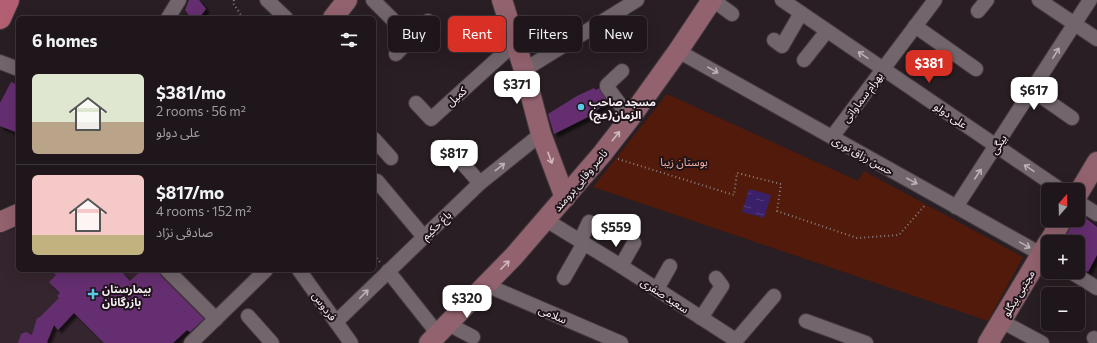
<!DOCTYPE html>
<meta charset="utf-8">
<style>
body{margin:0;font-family:Commissioner,"Noto Sans Arabic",sans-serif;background:#2b2327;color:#f1f3f6;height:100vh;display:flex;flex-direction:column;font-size:15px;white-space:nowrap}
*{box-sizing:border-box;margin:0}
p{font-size:13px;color:#a19fa2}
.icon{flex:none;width:22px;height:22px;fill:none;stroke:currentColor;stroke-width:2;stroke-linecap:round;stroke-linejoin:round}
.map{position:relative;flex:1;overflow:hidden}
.sheet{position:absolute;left:16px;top:16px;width:360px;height:256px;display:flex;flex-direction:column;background:#1e161a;border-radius:6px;box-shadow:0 4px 16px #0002,0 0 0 1px #3c3539}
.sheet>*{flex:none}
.top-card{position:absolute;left:388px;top:16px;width:380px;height:36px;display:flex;gap:8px}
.needle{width:26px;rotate:20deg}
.tools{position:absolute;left:1041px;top:183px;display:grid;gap:8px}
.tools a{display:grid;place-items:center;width:44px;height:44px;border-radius:6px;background:#1e161a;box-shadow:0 4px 16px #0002,0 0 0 1px #3c3539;font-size:20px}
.price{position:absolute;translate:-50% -34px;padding:0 9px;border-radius:8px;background:#fff;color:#222;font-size:13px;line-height:26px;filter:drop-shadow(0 1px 2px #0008)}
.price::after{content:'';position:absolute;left:50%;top:24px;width:12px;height:9px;margin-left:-6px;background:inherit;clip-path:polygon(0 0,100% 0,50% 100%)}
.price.current{background:#d93025;color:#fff}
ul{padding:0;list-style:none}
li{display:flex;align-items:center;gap:12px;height:100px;padding:0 16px}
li+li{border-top:1px solid #3c3539}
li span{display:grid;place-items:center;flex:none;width:112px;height:80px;border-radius:6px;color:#555}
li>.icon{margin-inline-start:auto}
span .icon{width:48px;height:48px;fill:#fffc;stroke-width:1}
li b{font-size:17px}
h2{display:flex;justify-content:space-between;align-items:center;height:48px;padding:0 16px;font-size:17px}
.chip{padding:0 14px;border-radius:6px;background:#1e161a;box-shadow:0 4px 16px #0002,0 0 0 1px #3c3539;font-size:14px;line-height:36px}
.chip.current{background:#d93025;color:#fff}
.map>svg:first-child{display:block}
</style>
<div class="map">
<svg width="1097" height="343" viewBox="0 0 1097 343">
<defs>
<pattern id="water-ripples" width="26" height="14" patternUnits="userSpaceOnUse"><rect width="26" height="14" fill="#392068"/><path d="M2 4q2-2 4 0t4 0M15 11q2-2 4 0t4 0" fill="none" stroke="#56417e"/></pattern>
<filter id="shadow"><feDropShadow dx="3.5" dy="3.5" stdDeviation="1" flood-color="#0009"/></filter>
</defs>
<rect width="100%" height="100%" fill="#281e23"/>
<polygon fill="#35252e" points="18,228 18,270 163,270 210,317 185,343 0,343 0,233"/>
<polygon fill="#511a0a" points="667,94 858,181 864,171 1023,257 988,321 593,187"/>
<polygon fill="url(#water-ripples)" points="749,189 771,195 764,218 742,212"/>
<g fill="#652f70" filter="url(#shadow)">
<polygon points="189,0 199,0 206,9 199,18 191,18 185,10"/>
<polygon points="11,82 18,85 18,133 0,126 0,103"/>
<polygon points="594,88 596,90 599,88 608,102 588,117 554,134 548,114 577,96"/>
<polygon points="1083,216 1097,227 1097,255 1088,272 1078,266 1078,242 1062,242 1075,220 1078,220 1078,218"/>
<polygon points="51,270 120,270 130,281 142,270 159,270 161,276 204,319 190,332 187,330 173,343 104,343 74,313 58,330 54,325 47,342 48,343 18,343 21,334 26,332 32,335 37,318 40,317 59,298 57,296 60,293 49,282 56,275"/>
</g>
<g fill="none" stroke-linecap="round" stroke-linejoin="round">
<defs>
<g id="street">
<polyline points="267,0 286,18"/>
<polyline points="373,0 411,38"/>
<polyline points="713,0 732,14"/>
<polyline points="782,0 1061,190"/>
<polyline points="1039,0 1097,39"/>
<polyline points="978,11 987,0"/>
<polyline points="168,18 179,0"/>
<polyline points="915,26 976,69"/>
<polyline points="774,40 782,46 801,13"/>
<polyline points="678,51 1048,258"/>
<polyline points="396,54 428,21"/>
<polyline points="804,60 827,31"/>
<polyline points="0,62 18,69"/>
<polyline points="524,70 637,0"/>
<polyline points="622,71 607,85 607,87 630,118"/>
<polyline points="1032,90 1072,118"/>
<polyline points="416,103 431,119 515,43"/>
<polyline points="832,137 935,0"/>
<polyline points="374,139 391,158"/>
<polyline points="448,147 480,183"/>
<polyline points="377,181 424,237"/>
<polyline points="1078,202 1097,214"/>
<polyline points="956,207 1090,0"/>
<polyline points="546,220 621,266 734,339 738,338 774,296"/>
<polyline points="580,241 589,222"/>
<polyline points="621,266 634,243"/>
<polyline points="167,270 216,319"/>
<polyline points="299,270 351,343"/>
<polyline points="388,271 438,334"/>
<polyline points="1071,272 1097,288"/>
<polyline points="564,278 584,243"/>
<polyline points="486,285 621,343"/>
<polyline points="657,289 670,266"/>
<polyline points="248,316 272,343"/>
<polyline points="701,318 722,286 716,278"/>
<polyline points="806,321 866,343"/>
<polyline points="1001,321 1042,343"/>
<polyline points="336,322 480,183 541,134"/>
<polyline points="448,324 473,337"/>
<polyline points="1094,338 1097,340"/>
<polyline points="191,343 266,270"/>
</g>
<g id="secondary">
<polyline points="502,0 524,70 541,134 565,198"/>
<polyline points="333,18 347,0"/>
<polyline points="1078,194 1097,162"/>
<polyline points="0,222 18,214"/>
<polyline points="1049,242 1062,220"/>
<polyline points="429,343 514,256 602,154 630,118 678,51 712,0"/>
<polyline points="988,343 1048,243"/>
</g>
<polyline id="primary" points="0,18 8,0"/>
</defs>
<use href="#street" stroke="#443b3f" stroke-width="16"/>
<use href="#secondary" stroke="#443b3f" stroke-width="22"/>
<use href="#primary" stroke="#443b3f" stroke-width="24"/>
<g stroke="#8b8287" stroke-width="2" stroke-dasharray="1 3" stroke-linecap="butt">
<polyline points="234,0 233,3 241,15"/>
<polyline points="618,159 734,195 737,173 781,184 777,211 857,238 899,235 926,204"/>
<polyline points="374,255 380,262"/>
</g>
<use href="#street" stroke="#72656c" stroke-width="14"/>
<use href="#secondary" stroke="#92626e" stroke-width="20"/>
<use href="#primary" stroke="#b26071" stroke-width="22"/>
</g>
<defs><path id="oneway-shaft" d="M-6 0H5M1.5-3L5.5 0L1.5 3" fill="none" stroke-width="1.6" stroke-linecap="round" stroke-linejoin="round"/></defs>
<g stroke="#bcb2b7">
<use href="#oneway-shaft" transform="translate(1056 53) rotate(-58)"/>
<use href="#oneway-shaft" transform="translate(863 55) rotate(-146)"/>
<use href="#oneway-shaft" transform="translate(713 70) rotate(29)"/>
<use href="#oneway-shaft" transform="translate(500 167) rotate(-38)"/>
<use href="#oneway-shaft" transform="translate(1029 168) rotate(-146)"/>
<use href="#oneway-shaft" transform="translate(978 174) rotate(-57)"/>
<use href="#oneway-shaft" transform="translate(912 181) rotate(29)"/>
<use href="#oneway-shaft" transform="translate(1025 245) rotate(29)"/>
<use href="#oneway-shaft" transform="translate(364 294) rotate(-45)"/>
</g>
<g stroke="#d0b8bf">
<use href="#oneway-shaft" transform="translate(616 136) rotate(-51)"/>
<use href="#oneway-shaft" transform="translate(550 158) rotate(70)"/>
<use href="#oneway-shaft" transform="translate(505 265) rotate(-45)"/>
</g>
<g fill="#5ac8e6" stroke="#1e141a" stroke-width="1.5">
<circle cx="581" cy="107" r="4"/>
<path d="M91 288h4v4h4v4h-4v4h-4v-4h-4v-4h4z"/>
</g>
<g text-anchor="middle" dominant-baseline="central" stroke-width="4" stroke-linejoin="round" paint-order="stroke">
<g font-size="11" fill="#f9f1f5" stroke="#1e141a">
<text transform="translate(456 96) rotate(-42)">کمیل</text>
<text transform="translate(862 97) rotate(-53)">بهرام سماواتی</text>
<text transform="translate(951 115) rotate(34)">علی دولو</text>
<text transform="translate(998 144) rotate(-57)">بیگی</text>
<text transform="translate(863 155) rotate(29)">حسن رزاق نوری</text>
<text transform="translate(580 180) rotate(-50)">ناصر وفایی برومند</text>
<text transform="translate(436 225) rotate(-44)">باغ حکیم</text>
<text transform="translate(1018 293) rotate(-59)">مجتبی بیگلو</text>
<text transform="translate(665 295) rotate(33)">سعید صفری</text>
<text transform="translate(325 306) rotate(54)">فردوس</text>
<text transform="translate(553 314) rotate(23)">سلامی</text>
</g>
<g font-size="11" font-weight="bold" fill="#f9f1f5" stroke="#1e141a" text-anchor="start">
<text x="589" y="101">مسجد صاحب<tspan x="589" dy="13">الزمان(عج)</tspan></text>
<text x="102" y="288">بیمارستان<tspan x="102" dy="13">بازرگانان</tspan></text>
</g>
<g font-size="11" fill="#f8b09b" stroke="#1e141a">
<text x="684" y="161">بوستان زیبا</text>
</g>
</g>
</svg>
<div class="tools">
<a><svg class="needle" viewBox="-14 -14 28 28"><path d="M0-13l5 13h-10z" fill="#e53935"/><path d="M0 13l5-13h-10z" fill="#a19fa2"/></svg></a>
<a>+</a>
<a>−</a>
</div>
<b class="price current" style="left:929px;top:84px">$381</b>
<b class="price" style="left:517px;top:105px">$371</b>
<b class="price" style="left:1034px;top:111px">$617</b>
<b class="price" style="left:454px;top:174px">$817</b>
<b class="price" style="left:616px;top:248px">$559</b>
<b class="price" style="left:467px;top:319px">$320</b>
<div class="top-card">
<a class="chip">Buy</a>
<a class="chip current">Rent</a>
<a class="chip">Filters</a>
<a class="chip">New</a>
</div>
<section class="sheet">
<h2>6 homes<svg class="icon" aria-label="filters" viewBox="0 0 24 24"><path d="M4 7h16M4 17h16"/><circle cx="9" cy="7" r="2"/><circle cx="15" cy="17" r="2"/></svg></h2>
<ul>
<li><span style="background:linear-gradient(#dfe7d0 60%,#b9a48a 0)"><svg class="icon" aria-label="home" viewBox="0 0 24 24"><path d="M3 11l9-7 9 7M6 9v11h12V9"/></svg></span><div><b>$381/mo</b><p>2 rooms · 56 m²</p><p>علی دولو</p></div></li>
<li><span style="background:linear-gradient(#f6c9c9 75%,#c2b280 0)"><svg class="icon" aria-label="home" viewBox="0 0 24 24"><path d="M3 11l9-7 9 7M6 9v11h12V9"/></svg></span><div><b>$817/mo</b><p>4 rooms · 152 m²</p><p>صادقی نژاد</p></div></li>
</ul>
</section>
</div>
